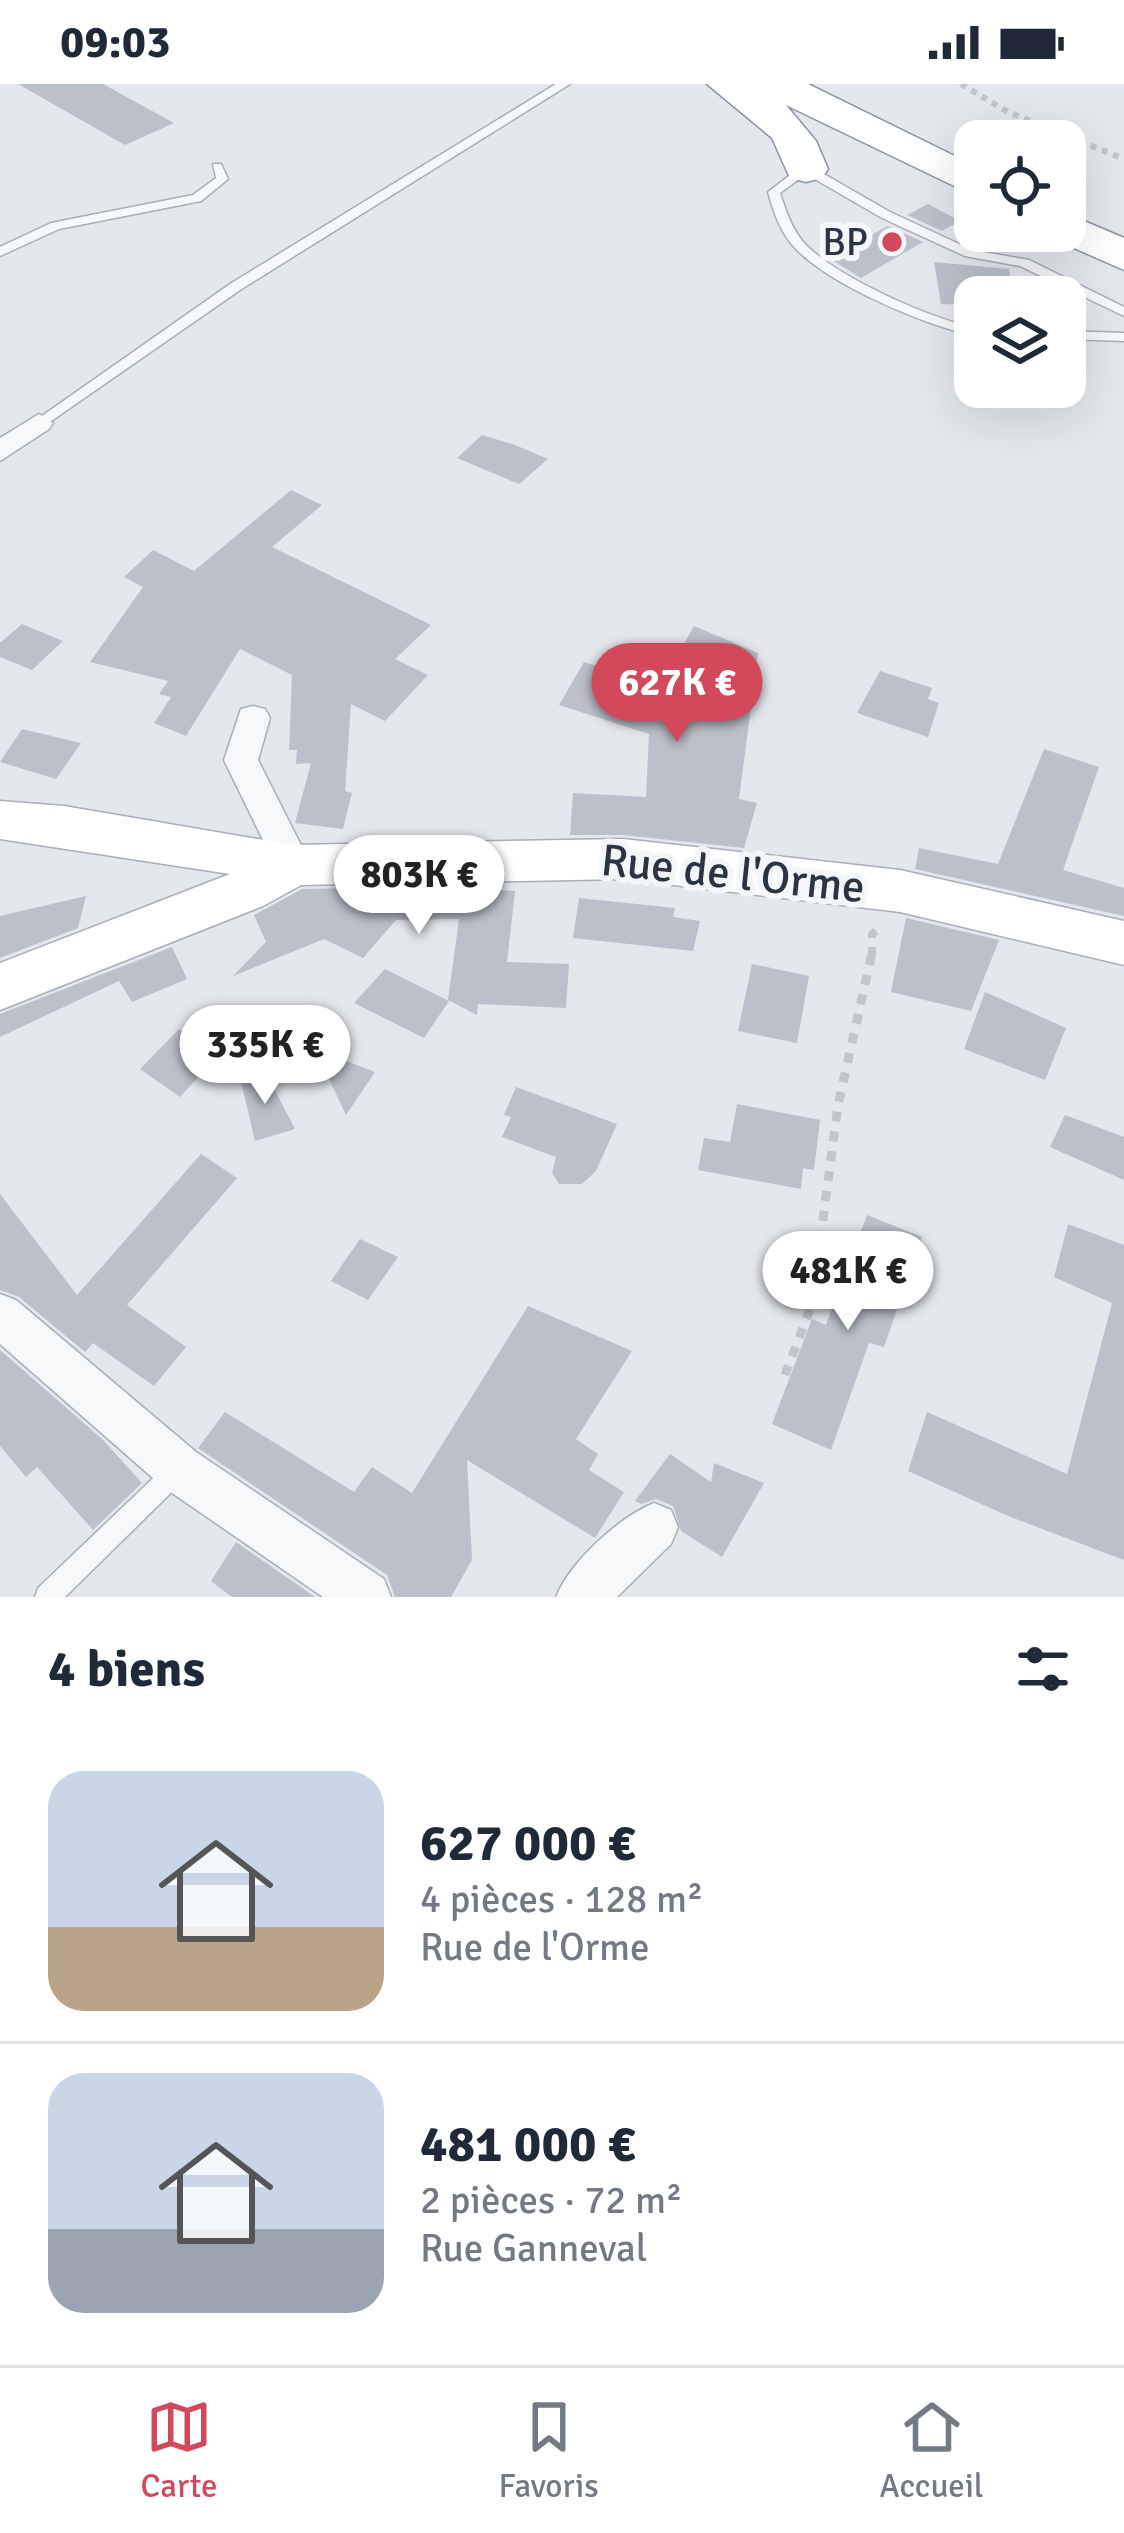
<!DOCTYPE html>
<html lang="fr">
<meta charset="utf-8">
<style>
body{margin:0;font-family:Signika,sans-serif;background:#f6f6f7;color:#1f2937;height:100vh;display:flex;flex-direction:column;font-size:45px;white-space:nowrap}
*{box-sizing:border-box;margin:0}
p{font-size:39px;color:#747a83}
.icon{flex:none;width:66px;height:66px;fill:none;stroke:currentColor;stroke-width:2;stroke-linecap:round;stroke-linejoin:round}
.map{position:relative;height:1513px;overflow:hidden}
.sheet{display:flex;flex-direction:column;background:#fff;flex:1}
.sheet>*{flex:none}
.tools{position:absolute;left:954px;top:36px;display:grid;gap:24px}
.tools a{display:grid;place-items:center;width:132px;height:132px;border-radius:24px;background:#fff;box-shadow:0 12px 48px #0002;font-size:60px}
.price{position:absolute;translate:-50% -102px;padding:0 27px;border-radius:42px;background:#fff;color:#222;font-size:39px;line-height:78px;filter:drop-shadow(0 3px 6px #0008)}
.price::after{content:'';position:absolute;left:50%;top:72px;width:36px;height:27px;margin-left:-18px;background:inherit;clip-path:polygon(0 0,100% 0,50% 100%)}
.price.active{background:#d1495b;color:#fff}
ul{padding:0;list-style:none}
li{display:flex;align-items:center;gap:36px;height:300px;padding:0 48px}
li+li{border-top:3px solid #e0e1e3}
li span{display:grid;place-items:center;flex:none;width:336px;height:240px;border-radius:36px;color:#555}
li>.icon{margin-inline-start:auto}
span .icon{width:144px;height:144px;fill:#fffc;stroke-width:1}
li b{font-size:51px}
h2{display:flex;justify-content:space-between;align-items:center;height:144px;padding:0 48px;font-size:51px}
.status{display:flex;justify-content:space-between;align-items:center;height:84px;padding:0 60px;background:#fff;direction:ltr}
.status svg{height:33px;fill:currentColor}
.tab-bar{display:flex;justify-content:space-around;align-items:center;height:168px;border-top:3px solid #e0e1e3;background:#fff;font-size:33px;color:#747a83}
.tab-bar a{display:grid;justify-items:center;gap:6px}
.tab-bar .active{color:#d1495b}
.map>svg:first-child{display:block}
</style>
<div class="status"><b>09:03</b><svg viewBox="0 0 49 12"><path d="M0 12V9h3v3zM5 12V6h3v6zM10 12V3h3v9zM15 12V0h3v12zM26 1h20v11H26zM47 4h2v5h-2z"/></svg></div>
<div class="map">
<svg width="1124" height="1513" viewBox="0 0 1124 1513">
<rect width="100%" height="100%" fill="#e4e7ec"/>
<g fill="#bbc0ca">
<polygon points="18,0 103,0 174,39 125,61"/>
<polygon points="928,120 960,137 942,147 907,131"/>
<polygon points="888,142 923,158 861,194 829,174"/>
<polygon points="934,178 1009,185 1014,213 975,213 975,221 941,220"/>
<polygon points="482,351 515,361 548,375 519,400 457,374"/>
<polygon points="291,406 322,421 272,463 431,541 395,575 428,591 385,637 351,620 345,707 352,709 343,745 295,739 311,679 296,680 297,666 289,666 292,591 240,565 186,652 154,639 171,613 159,610 168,597 90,578 143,503 124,493 153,466 194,487"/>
<polygon points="22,540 63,557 32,586 0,573 0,559"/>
<polygon points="694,542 758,569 739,715 757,719 744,764 623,751 570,751 573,709 646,713 649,650 559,621 584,578 661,601"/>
<polygon points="880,587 932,604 928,615 939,619 928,653 857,629"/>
<polygon points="22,645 81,659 56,695 0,678"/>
<polygon points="1044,665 1099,683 1063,786 1124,804 1124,832 915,785 919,764 998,780"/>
<polygon points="495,802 495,806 515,807 507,878 569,880 566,924 478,920 477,931 448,916 459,835 396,836 363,874 324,855 233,892 266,858 254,831 302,805"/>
<polygon points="86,812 78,844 0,874 0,832"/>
<polygon points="579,814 675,824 673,833 700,837 693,867 573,854"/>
<polygon points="906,834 999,856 971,927 891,908"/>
<polygon points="172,863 187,895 132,918 119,897 0,953 0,930"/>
<polygon points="752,880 809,892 797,959 738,947"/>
<polygon points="385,885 449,917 424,954 354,919"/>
<polygon points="985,908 1066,944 1045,996 964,965"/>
<polygon points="179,945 218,971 180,1013 140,985"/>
<polygon points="315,965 375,988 346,1031"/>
<polygon points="265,987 295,1045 255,1057 240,993"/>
<polygon points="516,1003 617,1040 596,1087 582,1100 559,1100 552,1089 556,1073 502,1053 511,1033 504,1031"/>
<polygon points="737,1020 820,1036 814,1086 803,1084 801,1105 698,1086 704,1054 730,1058"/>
<polygon points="1065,1031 1124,1053 1124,1096 1050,1063"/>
<polygon points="201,1070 237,1094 127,1221 186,1263 154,1302 93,1259 85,1268 19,1213 0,1206 0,1110 77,1211"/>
<polygon points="867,1131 922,1153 884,1263 869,1259 831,1366 772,1340 812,1235 826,1241"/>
<polygon points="1068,1140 1124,1161 1124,1476 1008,1432 908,1387 927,1328 1067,1390 1112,1219 1054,1193"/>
<polygon points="360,1155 398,1173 368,1216 331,1197"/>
<polygon points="528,1222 632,1267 576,1355 598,1370 589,1386 624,1408 595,1454 467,1376 472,1476 451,1513 395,1513 387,1491 198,1364 225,1328 354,1408 372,1383 412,1409"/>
<polygon points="0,1266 102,1355 142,1399 93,1446 37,1383 26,1393 0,1362"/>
<polygon points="670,1370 711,1398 714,1379 764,1399 722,1473 681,1447 673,1422 656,1415 641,1420 635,1417"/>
<polygon points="236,1458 315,1513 232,1513 211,1497"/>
</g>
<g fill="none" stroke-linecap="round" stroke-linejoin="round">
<defs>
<g id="lane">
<polygon points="556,0 570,0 240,206 44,342 39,343 32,339 230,200"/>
<polygon points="213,80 221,80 228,95 201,117 59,145 0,172 0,163 51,139 193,111 216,94"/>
<path d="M802,82H810L890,128L972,166L1029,176L1124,223V232L1020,182L965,172L882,134L806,90L780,109C786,127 792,146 805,160C838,194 929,234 975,244V252C925,241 834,203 797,166C781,151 774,129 768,108Z"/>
<polygon points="1065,247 1124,249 1124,257 1065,255"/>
<polygon points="177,1375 185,1379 189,1387 185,1395 65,1513 35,1513 38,1504 169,1379"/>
</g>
<g id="street">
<polygon points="39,330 53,339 49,345 0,377 0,354"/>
<polygon points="253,622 265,625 270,634 258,676 311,781 306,791 293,795 280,791 224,676 241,625"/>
<polygon points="0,1210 16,1216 196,1368 384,1495 391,1513 323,1513 162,1402 0,1260"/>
<path d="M654,1419L671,1426L678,1443L671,1460L617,1513H556C570,1478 619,1433 654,1419Z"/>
</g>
<polygon id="secondary" points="0,717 64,722 293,761 623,755 900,786 1124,837 1124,881 900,828 623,795 301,801 263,822 0,926 0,879 230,790 0,755"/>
<g id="highway">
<polygon points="707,0 808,0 975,82 975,112 786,21 816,57 828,85 822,94 806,98 790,94 772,54"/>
<polygon points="1065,129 1124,154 1124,186 1049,153 1045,147 1065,147"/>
</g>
</defs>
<use href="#lane" stroke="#a9aeb7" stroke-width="3"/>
<use href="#street" stroke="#a9aeb7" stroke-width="3"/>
<use href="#secondary" stroke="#a9aeb7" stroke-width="3"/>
<use href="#highway" stroke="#8b94a3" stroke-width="3"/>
<polyline stroke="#c2c5cb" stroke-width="6" stroke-dasharray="6 6" stroke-linecap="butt" points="961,0 1008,28 1124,75"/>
<polyline stroke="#c2c5cb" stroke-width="8" stroke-dasharray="9 9" stroke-linecap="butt" points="872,872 872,850 880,844"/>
<polyline stroke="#c2c5cb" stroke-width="9" stroke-dasharray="10 10" stroke-linecap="butt" points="785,1291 812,1220 838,1021 872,869"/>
<use href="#lane" fill="#f7f8fa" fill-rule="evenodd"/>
<use href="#street" fill="#f7f8fa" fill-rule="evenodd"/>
<use href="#secondary" fill="#fff" fill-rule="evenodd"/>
<use href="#highway" fill="#fff" fill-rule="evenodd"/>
</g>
<circle fill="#d1495b" stroke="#f4f6f9" stroke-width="4.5" cx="892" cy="158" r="12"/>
<g text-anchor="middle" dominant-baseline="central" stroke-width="12" stroke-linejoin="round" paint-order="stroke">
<g font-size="39" fill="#2b3445" stroke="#f4f6f9" text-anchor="end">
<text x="868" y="158">BP</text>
</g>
<g font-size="45" fill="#2b3445" stroke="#f4f6f9">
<text transform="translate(733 790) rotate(6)">Rue de l'Orme</text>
</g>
</g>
</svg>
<div class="tools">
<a><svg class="icon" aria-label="locate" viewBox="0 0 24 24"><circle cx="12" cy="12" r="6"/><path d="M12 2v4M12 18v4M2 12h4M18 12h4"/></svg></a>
<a><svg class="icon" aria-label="layers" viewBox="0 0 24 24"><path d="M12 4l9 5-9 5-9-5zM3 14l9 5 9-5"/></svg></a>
</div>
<b class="price active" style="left:677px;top:661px">627K €</b>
<b class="price" style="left:419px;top:853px">803K €</b>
<b class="price" style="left:265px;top:1023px">335K €</b>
<b class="price" style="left:848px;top:1249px">481K €</b>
</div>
<section class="sheet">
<h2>4 biens<svg class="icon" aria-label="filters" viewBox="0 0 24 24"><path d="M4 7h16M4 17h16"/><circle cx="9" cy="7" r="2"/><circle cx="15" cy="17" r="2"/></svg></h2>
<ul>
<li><span style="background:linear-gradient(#c9d6e8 65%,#b9a48a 0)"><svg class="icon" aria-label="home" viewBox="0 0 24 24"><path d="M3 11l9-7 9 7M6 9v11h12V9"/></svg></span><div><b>627 000 €</b><p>4 pièces · 128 m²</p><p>Rue de l'Orme</p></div></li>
<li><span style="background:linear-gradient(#c9d6e8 65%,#9aa5b1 0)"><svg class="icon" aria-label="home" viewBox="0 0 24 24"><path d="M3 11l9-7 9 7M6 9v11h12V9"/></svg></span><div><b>481 000 €</b><p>2 pièces · 72 m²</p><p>Rue Ganneval</p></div></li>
</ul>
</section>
<nav class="tab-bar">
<a class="active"><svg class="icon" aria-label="map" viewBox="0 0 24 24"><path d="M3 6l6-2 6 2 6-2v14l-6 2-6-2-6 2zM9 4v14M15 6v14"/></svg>Carte</a>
<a><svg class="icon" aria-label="saved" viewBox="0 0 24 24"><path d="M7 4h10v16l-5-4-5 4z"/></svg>Favoris</a>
<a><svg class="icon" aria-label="home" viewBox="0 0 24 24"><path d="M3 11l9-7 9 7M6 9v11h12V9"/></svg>Accueil</a>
</nav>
